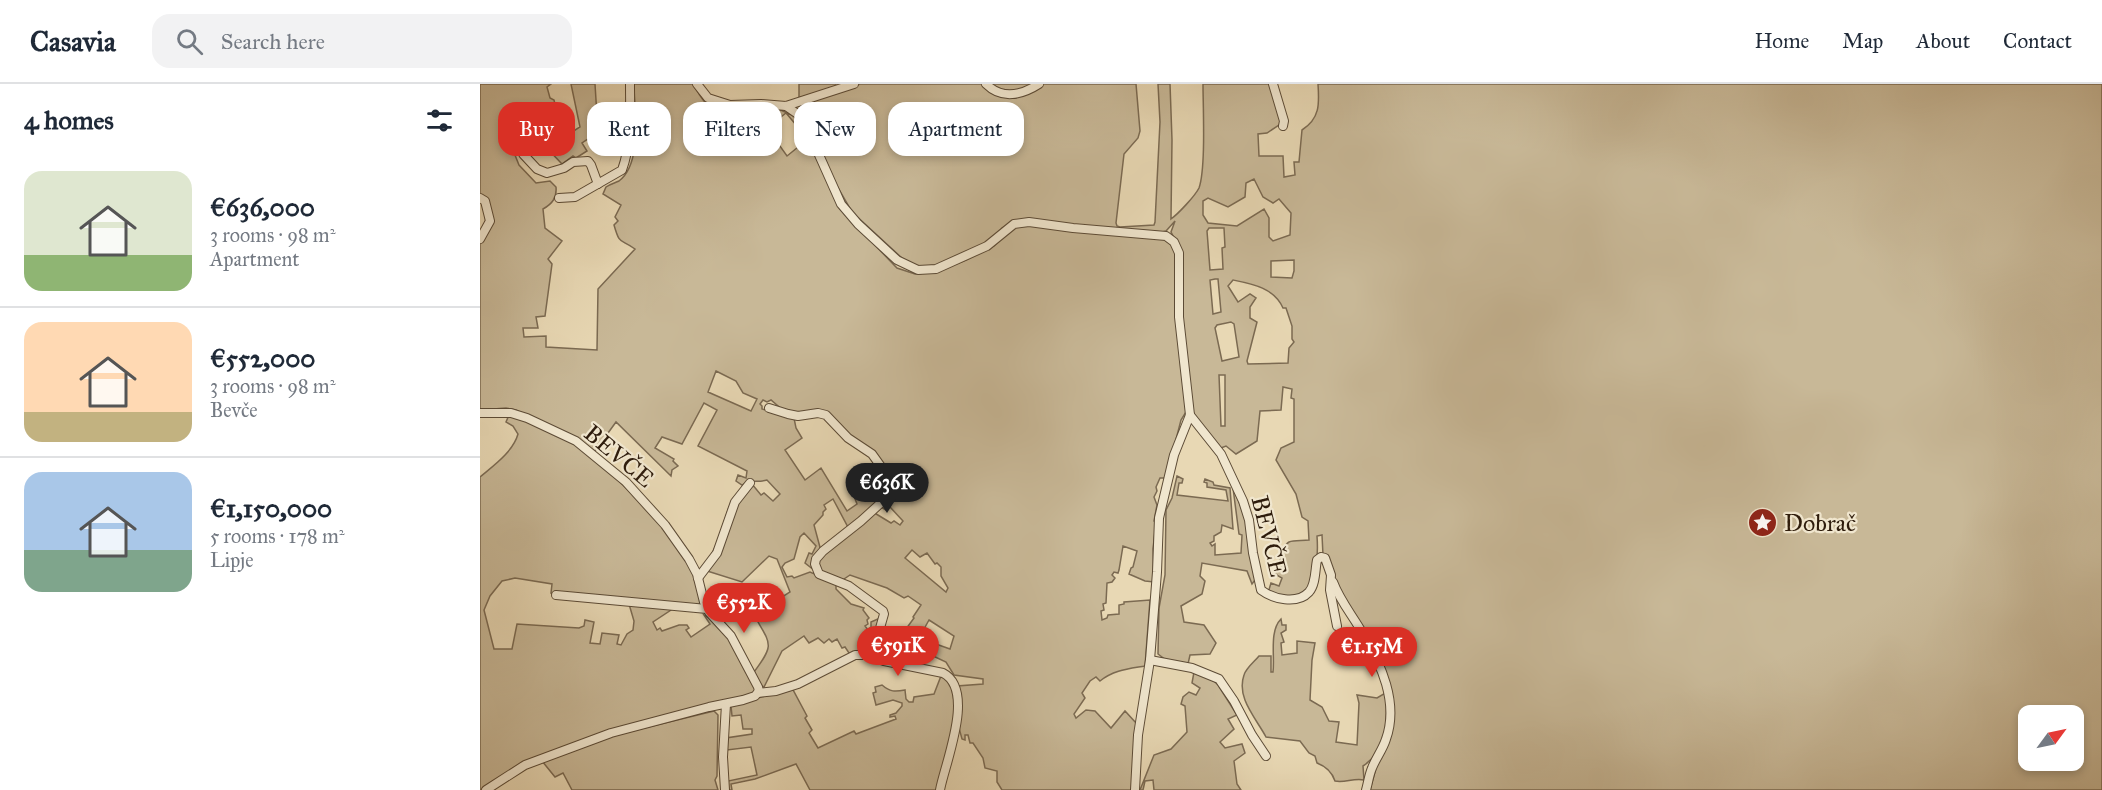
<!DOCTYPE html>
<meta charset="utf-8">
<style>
body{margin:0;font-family:"IM FELL Great Primer",serif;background:#f2f2f3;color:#1f2937;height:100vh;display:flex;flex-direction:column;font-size:22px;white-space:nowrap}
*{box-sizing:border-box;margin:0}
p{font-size:20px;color:#747a83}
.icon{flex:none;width:33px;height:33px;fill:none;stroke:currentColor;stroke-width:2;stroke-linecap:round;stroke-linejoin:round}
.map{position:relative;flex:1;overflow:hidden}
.sheet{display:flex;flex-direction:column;background:#fff;width:480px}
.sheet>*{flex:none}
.hud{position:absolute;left:18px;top:18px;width:570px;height:54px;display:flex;gap:12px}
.needle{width:39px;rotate:57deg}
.tools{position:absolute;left:1538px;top:621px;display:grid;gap:12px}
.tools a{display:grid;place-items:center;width:66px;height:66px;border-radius:12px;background:#fff;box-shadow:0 3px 9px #0003;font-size:30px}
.price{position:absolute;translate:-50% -51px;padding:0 14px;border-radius:21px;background:#d93025;color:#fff;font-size:20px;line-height:39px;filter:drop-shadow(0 2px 3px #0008)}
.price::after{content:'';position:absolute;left:50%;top:36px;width:18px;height:14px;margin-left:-9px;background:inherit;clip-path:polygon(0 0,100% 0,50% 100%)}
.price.selected{background:#222;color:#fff}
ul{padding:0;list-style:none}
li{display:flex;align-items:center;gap:18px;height:150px;padding:0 24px}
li+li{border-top:2px solid #e0e1e3}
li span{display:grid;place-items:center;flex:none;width:168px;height:120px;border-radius:18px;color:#555}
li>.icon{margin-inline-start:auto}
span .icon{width:72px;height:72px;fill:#fffc;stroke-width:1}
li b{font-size:26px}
h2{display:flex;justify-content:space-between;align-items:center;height:72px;padding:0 24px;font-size:26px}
.pill{padding:0 21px;border-radius:18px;background:#fff;box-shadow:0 3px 9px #0003;font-size:21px;line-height:54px}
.pill.selected{background:#d93025;color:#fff}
header{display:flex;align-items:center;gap:36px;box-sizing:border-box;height:84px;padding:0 30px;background:#fff;border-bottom:2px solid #e0e1e3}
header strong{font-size:28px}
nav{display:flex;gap:33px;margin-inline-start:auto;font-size:21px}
.search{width:420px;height:54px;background:#f2f2f3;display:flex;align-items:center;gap:15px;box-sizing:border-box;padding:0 21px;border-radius:18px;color:#747a83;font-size:22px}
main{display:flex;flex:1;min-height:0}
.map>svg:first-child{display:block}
</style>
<header>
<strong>Casavia</strong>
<div class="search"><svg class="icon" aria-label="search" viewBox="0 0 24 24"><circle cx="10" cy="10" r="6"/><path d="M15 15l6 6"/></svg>Search here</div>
<nav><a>Home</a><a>Map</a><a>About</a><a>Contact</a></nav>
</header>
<main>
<section class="sheet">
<h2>4 homes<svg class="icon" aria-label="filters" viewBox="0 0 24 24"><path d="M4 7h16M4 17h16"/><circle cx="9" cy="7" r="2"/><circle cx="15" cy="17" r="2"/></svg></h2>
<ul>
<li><span style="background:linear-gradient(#dfe7d0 70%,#8fb573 0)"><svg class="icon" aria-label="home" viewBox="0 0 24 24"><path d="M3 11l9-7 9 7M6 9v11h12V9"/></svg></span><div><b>€636,000</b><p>3 rooms · 98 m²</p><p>Apartment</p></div></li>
<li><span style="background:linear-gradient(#ffd9b3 75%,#c2b280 0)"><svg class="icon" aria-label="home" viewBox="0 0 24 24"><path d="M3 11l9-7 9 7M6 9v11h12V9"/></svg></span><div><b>€552,000</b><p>3 rooms · 98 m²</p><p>Bevče</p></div></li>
<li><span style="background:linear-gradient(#a9c7e8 65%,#7fa58c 0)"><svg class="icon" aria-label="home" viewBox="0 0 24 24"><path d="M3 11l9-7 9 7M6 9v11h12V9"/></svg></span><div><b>€1,150,000</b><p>5 rooms · 178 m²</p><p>Lipje</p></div></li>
</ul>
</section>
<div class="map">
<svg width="1622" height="706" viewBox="0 0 1622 706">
<rect width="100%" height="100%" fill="#e8d8b4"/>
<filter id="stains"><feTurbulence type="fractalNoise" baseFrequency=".00333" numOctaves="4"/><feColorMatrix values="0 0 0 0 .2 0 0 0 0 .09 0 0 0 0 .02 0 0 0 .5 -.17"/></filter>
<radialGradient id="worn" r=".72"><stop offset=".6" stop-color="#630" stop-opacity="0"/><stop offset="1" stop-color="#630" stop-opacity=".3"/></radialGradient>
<g fill="#c8b897" stroke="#7b6a52" stroke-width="1.5" fill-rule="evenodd">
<path d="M0,0H71L67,3L70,14L74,16L82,50L92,48L100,43L91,0H115L118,48L102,59L107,67L96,74L93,72L82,80L63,60L66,51L60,47L33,66L39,81L56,99L70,97L76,103C77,114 72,120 63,125L65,144L82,157L68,175L72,180L65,232L56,233L58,244H43L44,253L66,252V263L117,266L118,205L155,165C140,154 140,162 134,141L138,137L135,133L141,121L123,110L126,103C130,100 135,99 139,97C163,79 154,27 154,0H213C218,8 222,17 230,23C240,30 250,26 262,24C284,20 303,23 320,37L360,125L417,184L435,190L455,188L486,176L514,162L533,142L551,141L683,155L692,161L697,173L706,328L701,336L686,394H680L676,403L677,407L674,413L677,421L674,437L676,439L673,465L674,498L665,497L649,490L651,484L653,483L657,467L643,462L639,486L638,489L634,488L632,491L635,494L632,498L627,499L626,519L623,520L624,526L621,527L622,536L627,534L628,531L639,530V521L644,520V518L670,516L665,582C648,585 634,586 620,597L616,593L610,597L602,609L605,614L594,630L596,634L606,626L615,627L631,644L645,627L657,640L655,706H522L517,698V687L505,684L503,674L493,659H490L488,651H485V656L482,655L479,644L477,602L503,600V595L474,591L466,578L451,571L452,564L439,560L435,571L443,573L441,583L400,573L398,570L401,544L418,556L434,534L433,533L441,521L428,512L424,514L407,504L370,491L361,497L338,486L339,475L393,428L411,439L414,437L420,441L423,437L410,423L406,426L401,423L415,409L421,411L422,408L412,394L367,351L349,330L305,328L291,316L287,318L283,316L280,320L282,322V325L314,334L316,344L322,354L305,366L325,396L341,384L367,427L377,420L372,407L376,404L388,412L392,409L391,405L407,392L411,398V407L369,445L353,415L344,421L346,425L343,428V431L334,441L341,467L334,486L325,479L329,469L332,470L336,462L324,449L320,453L314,475L305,479L302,483L307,493L312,492L314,494L330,488L356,499V505L371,520L384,524L383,526L389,534L387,536L388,540L385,542L388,546L391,543V538L400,534L393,568L371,572L365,563L362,564L357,555L352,558L349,555L344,559L338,554L329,559L324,552L302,567L284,603L280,601L274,588C295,560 291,561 274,531L310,508L297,475L289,472L262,498L224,486L237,459L249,423L272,400L281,411L284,409L293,417L300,410L287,396C278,399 271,395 262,401L256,397L258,391L266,394L267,387L218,362L237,326L224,319L202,360L182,353L175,364L194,375L193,377L198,382L192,386L191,392L136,338L115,367L36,326L26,324L0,326V157C7,137 8,134 0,114ZM306,29L328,55L307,72L287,44ZM236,287L256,297L263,309L277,315L271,327L228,308ZM432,466L440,473L447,469L455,480L457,479L461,483V492L468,504L466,508L425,474ZM449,536L474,552L470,565L439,554Z"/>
<polygon points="319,0 356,0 355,3 319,14"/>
<path d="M380,0H656L660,47L658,54L644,70L636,139L637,142L640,143L674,141L675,138L680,38L678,0H690L692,56L691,135C698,130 715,112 719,104C726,84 723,23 723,0H791L802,39L787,49L778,50L779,72H803L804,93L815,91L814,78H819L822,46C841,34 839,18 838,0H1622V706H890L896,684L910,653L912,609L902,584L863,516L843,471L842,451L837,452C838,466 838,504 822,511C812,516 798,512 788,509L791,499L799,502L802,494L795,490C800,482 802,461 809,458C814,456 823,457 829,456L828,437L822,433L816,410L796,376L801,364L814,358V315L811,314L812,305L803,303L801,326L780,327L777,357L756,370L746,362L738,365L714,334L707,294L698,161L691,148L695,137L686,147L682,148L536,136L522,144L514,155L504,162L457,181L436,183L423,175L372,128L350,90L331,45L315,23L317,21ZM774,95L783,113L793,119L799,115L811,129L810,151L793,157L789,153V134L784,125L757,142L728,139L723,131V117L728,114L748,123L765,113L766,99ZM729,144H744L745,163L742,164L743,185L730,186L727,147ZM814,176V187L812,194L791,193V177ZM735,195H738L741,228L733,230L730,196ZM753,196C773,200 794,204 803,224H806L812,242V255L814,258L809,264L808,279L768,280L767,277L777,238L770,234V223L776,214L770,210L758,218L748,202ZM751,238L754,240L759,273L742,277L735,244L737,241ZM739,291H745V342H741ZM1548,632H1593V676H1548Z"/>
<path d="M29,331L39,333L93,358L140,398L176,435L206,474L214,491L222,519L220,521L71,509L72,500L35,494L22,497L10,512L4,526L14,565H32L37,540L99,544L104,542L105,536L114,538L110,559L120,560L122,549L139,551L137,560L141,561L147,550L153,546L154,537L149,520L190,524L191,526L173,538L177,546L180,544L182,547L199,541H207L209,544L206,546L211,553L230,540L224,531C249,540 264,583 276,606L271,610L108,654L0,706V393C13,382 33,368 38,350L33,342L26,338Z"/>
<polygon points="697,392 703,395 702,399 699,399 697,411 748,417 746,406 727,403 727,399 724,398 725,395 733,398 734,401 750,404 753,445 742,441 741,448 734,452 734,457 730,459 732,462 735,460 735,471 761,469 762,451 759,450 753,404 765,432 775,496 772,500 767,487 722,479 720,492 725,497 722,510 701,522 704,538 724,541 736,559 730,570 710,571 708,580 686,576 678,570 679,524 685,491 686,426 692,414"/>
<path d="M801,535L802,541H806V546L801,549L804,558L801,559L802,571L817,569V557L835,559L832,576L830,616L842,623L849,637L859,638L856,658L877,661L879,619L877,611L897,614L907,608C907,635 908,666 883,682L884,696C873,694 865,699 855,697C852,688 845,682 837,679L835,672L829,669L820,657L786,653C776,634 756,614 764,591C766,584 775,577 779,572H791V588H793C795,572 789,547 801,535Z"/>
<polygon points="714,588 734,597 738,601 757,631 748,635 754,645 740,658 745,664 762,660 765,669 754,677 757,700 761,706 674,706 673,696 665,697 663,706 660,706 674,671 691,665 707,648 705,622 701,620 703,613 709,608 716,611 720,604 712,599"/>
<path d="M461,592L471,599L476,629L458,706H330L316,680L275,695L251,700L252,706H247L248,697L277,691L271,663L247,666L246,654L272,650V645H263L261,631L252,632L251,622L312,604L327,632L325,634L332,646L329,649L338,664L374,647L376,650L416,635L415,632L410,633V631L416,629L422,622V619L413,616L396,621L393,609L396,608L395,603L402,601C410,608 415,608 425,606L426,615L429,618H433L434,613L454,610Z"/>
<polygon points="234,627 238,631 237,692 235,696 238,706 92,706 83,689 75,693 62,677 123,654"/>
</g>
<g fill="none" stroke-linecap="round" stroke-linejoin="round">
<defs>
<g id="street">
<polyline points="217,0 228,14 250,21 281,20 306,22 374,0"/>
<path d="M506,0C522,16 542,11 559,0"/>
<polyline points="793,0 804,37 803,42"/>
<polyline points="306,22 319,31 327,44 361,120 378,140 417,176 438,186 456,185 507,162 534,140 549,138 593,144 686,152 694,158 699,169 699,233 710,331 694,371 679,434 677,488 670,576 658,651 655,706"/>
<polyline points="43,70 57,85 67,89 84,84 93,78 108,77 111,81 118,100"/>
<polyline points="0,114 5,117 10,137 0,155"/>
<path d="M79,114L95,113L142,86C152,58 150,30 150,0"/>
<polyline points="289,324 308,330 318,332 338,329 346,331 368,354 392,370 412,398 415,406 381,437 343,467 336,475 335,480 339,490 369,502 403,527 404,530 398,551 395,573"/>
<polyline points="0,329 31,329 47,334 96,357 146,398 185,441 209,475 217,490 224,518 229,528 251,552 278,603 279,607 275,612 263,616 229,623 131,649 45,681 6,706"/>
<path d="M710,331L741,370L763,417L769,436L773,469L781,506C793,515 817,521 829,508C836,500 835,485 837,476L841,473L845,474L851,491L850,506L857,542"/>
<polyline points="218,494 237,469 255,418 270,399"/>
<path d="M853,498C860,517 873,532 883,550C901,580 919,619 906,655C903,665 896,674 892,684C889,691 888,699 886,706"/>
<polyline points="76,511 227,525"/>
<polyline points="670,576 712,584 739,595 754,617 772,651 786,672"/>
<path d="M278,609L296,607L318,600L375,571H388L404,577L463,589C496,606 465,679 460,706"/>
<polyline points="245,706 243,673 246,620"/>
</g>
</defs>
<use href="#street" stroke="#5c4b36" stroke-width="10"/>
<use href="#street" stroke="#f0e6ce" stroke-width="8"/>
</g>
<defs>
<symbol id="sight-disc" viewBox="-11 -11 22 22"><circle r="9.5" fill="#8f2418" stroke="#f0e6ce"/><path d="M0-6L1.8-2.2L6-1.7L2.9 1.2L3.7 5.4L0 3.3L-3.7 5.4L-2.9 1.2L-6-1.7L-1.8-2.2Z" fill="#fff"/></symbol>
</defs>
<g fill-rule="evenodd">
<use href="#sight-disc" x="1266" y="422" width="33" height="33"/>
</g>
<g text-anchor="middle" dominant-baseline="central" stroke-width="4.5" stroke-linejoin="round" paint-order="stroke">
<g font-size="24" fill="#2e1c0c" stroke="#f0e6ce">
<text transform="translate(139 372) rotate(40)">BEVČE</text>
<text transform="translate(789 452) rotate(76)">BEVČE</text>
</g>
<g font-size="24" fill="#2e1c0c" stroke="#f0e6ce" text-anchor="start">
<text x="1304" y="439">Dobrač</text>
</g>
</g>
<rect width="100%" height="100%" filter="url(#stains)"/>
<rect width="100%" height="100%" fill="url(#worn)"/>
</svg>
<div class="tools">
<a><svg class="needle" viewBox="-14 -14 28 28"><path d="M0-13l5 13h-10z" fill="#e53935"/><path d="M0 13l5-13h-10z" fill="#747a83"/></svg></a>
</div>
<b class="price selected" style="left:407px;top:430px">€636K</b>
<b class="price" style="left:264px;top:550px">€552K</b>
<b class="price" style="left:418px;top:593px">€591K</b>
<b class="price" style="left:892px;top:594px">€1.15M</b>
<div class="hud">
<a class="pill selected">Buy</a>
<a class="pill">Rent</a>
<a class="pill">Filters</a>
<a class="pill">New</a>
<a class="pill">Apartment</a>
</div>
</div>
</main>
